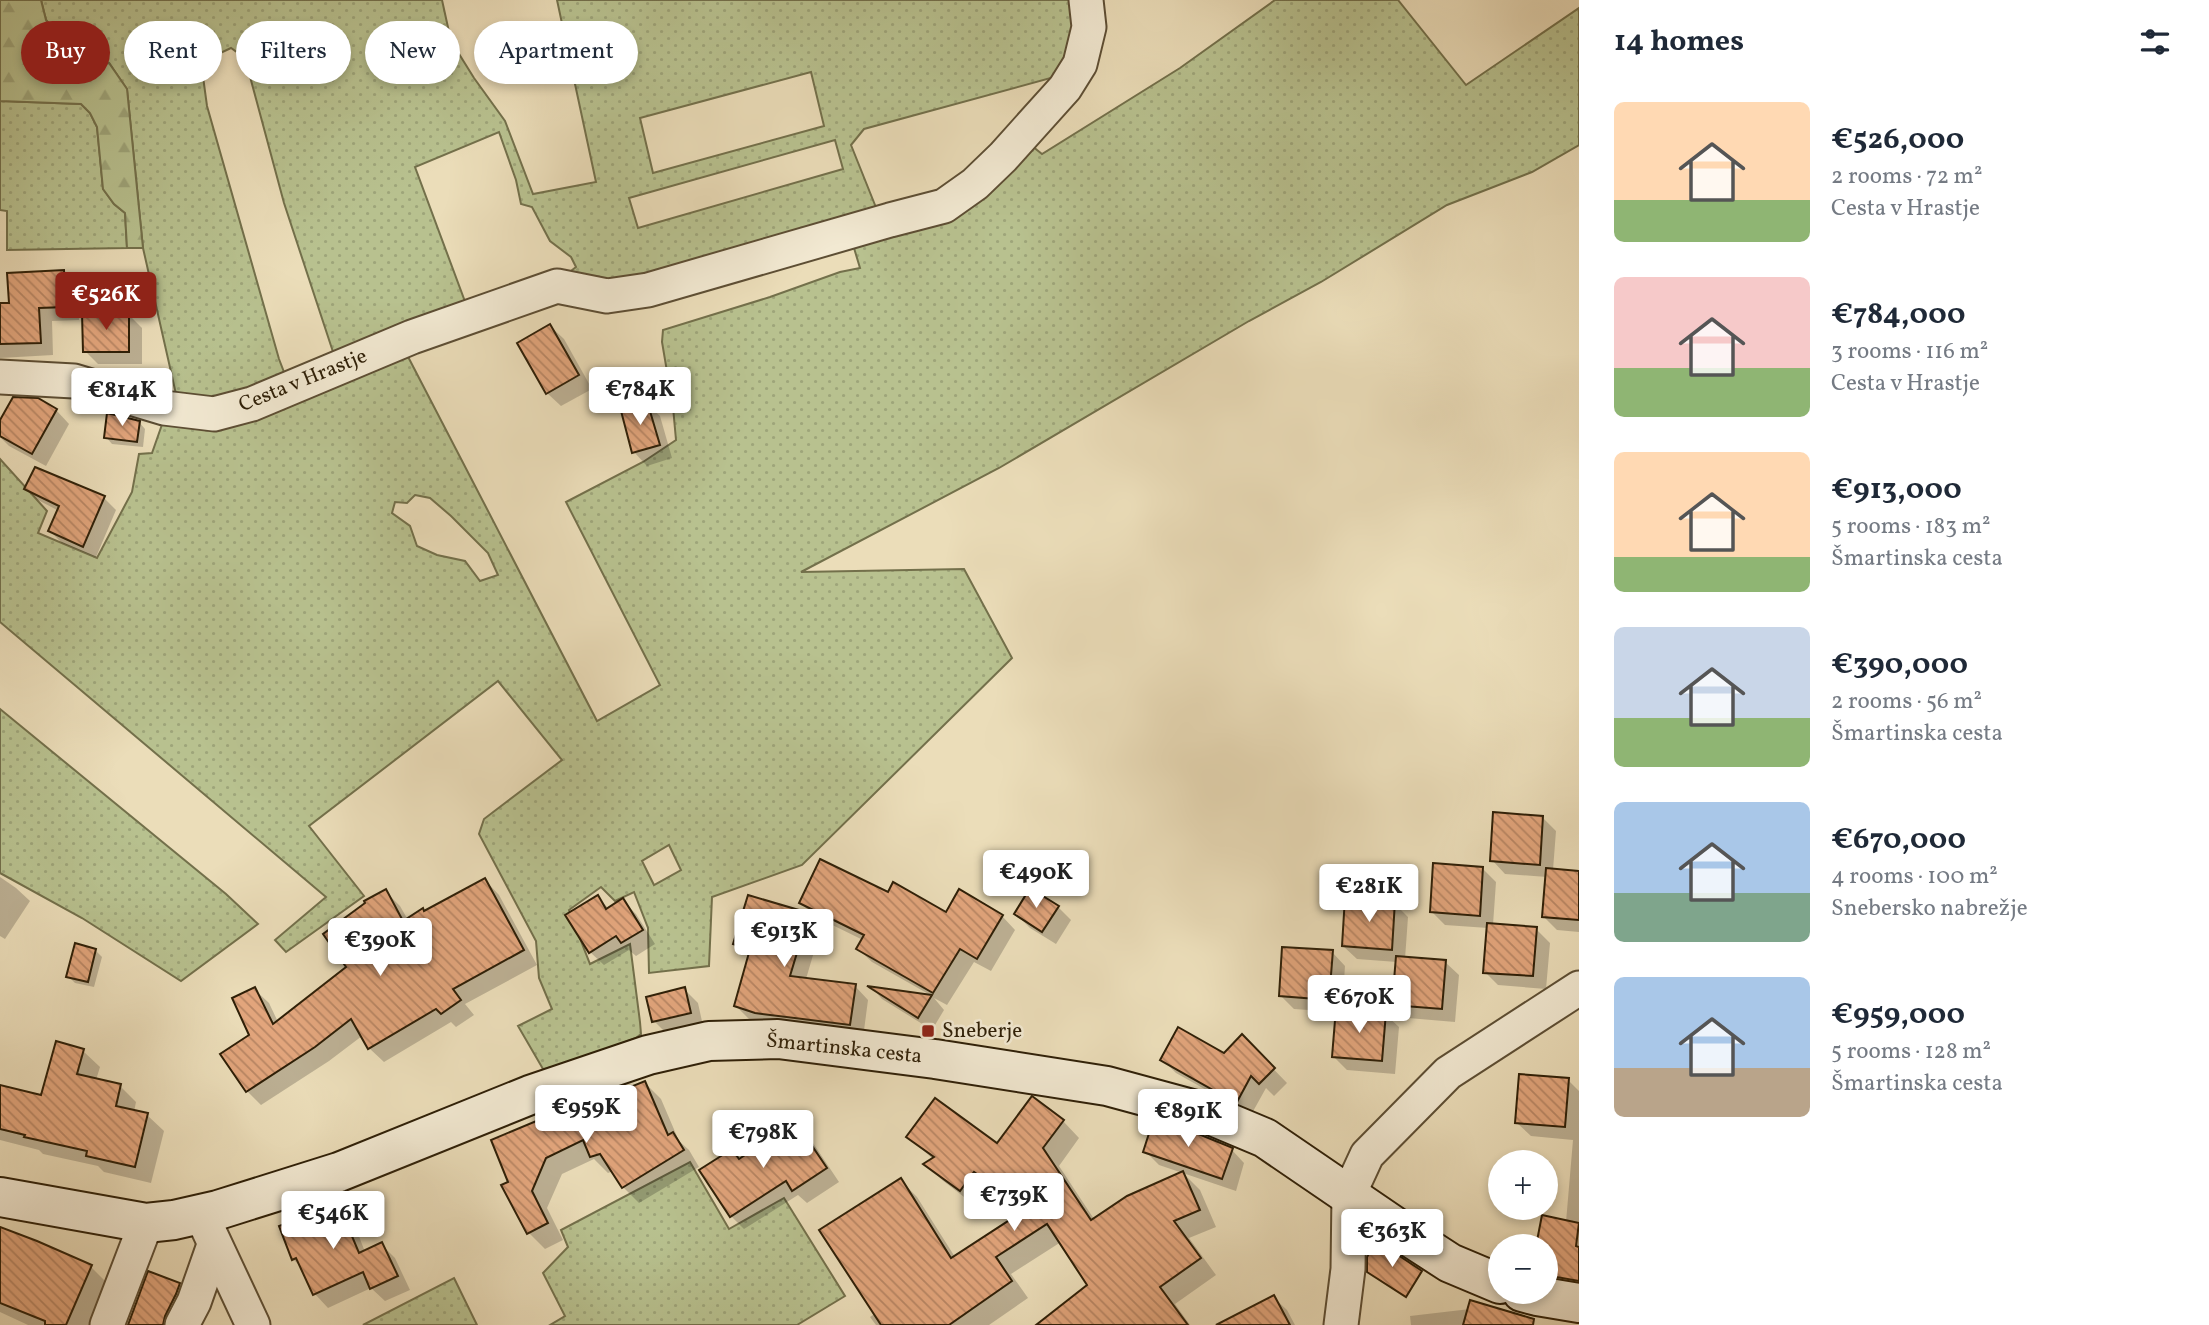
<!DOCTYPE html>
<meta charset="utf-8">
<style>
body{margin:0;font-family:Vollkorn,serif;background:#f2f2f3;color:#1f2937;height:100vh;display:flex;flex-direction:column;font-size:26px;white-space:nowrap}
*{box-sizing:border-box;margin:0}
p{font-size:23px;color:#747a83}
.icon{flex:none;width:38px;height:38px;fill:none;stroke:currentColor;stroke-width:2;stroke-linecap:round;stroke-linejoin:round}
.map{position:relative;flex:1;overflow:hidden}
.side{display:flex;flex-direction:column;background:#fff;width:630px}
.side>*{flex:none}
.guide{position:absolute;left:21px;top:21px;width:665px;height:63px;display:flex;gap:14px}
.fabs{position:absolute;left:1488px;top:1150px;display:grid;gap:14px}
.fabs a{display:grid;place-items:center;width:70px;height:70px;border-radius:50%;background:#fff;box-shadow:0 4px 10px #0003;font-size:35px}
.price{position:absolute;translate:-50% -60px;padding:0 16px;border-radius:7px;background:#fff;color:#222;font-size:23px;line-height:46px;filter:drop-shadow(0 2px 4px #0008)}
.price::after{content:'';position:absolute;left:50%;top:42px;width:21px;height:16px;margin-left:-10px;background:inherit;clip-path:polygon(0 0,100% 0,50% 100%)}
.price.active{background:#8f2418;color:#fff}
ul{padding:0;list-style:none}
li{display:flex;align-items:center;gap:21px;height:175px;padding:0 35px}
li span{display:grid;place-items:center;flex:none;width:196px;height:140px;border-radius:10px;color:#555}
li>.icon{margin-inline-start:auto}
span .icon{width:84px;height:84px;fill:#fffc;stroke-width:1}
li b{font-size:30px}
h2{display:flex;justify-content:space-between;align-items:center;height:84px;padding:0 35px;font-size:30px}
.chip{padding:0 24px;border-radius:32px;background:#fff;box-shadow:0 4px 10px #0003;font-size:24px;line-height:63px}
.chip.active{background:#8f2418;color:#fff}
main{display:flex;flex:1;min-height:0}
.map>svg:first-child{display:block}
</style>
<main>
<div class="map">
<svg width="1579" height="1325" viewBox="0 0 1579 1325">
<defs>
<pattern id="grass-dots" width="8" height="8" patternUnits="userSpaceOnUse" patternTransform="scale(1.75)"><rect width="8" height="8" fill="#b8c18f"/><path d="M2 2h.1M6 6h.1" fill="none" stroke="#9ea57a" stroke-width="1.8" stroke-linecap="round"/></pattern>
<pattern id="forest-firs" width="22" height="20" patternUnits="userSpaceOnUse" patternTransform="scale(1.75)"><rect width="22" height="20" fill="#b8c18f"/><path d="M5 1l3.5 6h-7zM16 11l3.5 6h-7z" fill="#9ea57a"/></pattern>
<pattern id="building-back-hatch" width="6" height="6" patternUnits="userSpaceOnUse" patternTransform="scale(1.75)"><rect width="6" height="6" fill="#e2a57c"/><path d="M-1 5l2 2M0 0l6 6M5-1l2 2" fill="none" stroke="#b88664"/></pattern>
</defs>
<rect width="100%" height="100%" fill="#ebddb9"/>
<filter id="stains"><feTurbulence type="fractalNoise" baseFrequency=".00286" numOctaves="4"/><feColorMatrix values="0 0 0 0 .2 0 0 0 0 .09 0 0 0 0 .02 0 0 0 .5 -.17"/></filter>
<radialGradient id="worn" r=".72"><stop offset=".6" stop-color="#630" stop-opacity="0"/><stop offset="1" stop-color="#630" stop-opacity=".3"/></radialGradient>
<g fill="url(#grass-dots)" stroke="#73704b" stroke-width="2" fill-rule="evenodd">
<path d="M41,0H442L451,41L474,78L505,121L533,194L596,182L557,0H1070L1074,32L1069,73L864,129L851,145L879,215L643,284L567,274L576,267L571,257L550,241L532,207L521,204L516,180L499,132L415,167L467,307L336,361L284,203L245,58L231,48L201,62L207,106L279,359L287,380L258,392L178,403L143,248L127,89L109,63L75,55L46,20ZM811,72L824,126L653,173L640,118ZM835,140L843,169L638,228L629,198Z"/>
<path d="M1275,0H1398L1466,85L1579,8V145L1532,172L1447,205L1321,282L1249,321L999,468L801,572L964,569L1012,658L802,865L712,897L709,966L649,973L648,928L634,892L615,901L601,887L569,910L590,964L630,944L640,1022L641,1034L636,1038L555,1068L543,1069L518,1026L552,1009L539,978L536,941L479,834L484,819L562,760L498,681L309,826L364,896L286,952L275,940L326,897L0,622V459L47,511L38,533L97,558L132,492L139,454L152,453L165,416L404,349L597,721L660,685L566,502L643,462L676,440L673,407L662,342L663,330L770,297L840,272L860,268L851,238L1027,142L1042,154L1180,68ZM415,495L430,498L451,516L488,553L498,575L480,581L465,561L437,555L417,546L410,526L392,513L395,502L407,503ZM669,845L681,870L654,885L642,861Z"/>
<polygon points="0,101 81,104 90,113 97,127 103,189 114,204 125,213 127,248 7,250 7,211 0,210"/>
<polygon points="0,709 226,894 258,924 181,981 82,918 0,873"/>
<polygon points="690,1162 729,1229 784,1198 845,1296 797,1325 550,1325 565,1316 543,1273 568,1247 561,1230"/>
<polygon points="454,1278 477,1325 363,1325"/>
</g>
<polygon fill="url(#forest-firs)" stroke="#73704b" stroke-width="2" points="0,0 41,0 46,20 75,55 109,63 127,89 143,248 127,248 125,213 114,204 103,189 97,127 90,113 81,104 0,101"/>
<g fill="#0003">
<polygon points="64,272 77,286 79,320 52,321 53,355 0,358 0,305 10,305"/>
<polygon points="128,314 142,328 142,364 98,364 85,351"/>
<polygon points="550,326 564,339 592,389 561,406 547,393"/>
<polygon points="646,403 660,416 672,458 647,466 634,452"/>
<polygon points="56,410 69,424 46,466 9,446 0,437 0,424"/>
<polygon points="139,422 145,429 143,447 112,444 106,437"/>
<polygon points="26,488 104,498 116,510 96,557 62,543 50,531 59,511 38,500"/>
<polygon points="1543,818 1556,831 1553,870 1579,872 1579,932 1557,930 1544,917 1547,877 1505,874 1492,860"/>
<polygon points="1482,868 1496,882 1493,925 1536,929 1550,943 1546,989 1498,985 1485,972 1488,928 1445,925 1431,911"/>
<polygon points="0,877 16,888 30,901 5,939 0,936"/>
<polygon points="485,880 499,895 537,965 465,1004 474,1015 456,1027 451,1022 384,1062 369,1048 362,1036 329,1061 261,1105 247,1091 254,989 269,1003 278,1022 349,967 386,892 400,906 408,920"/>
<polygon points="889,894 947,914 1002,916 1015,930 991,971 974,962 947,1005 934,998 944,1010 932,1030 882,999 872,988 932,996 872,962 858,949 863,940 814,916 801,903"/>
<polygon points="598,897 609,909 623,901 636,914 655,944 636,956 629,950 604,965 590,952"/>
<polygon points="1394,903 1408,917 1405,959 1445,962 1459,975 1455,1022 1408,1018 1394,1005 1397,962 1357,959 1343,946"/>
<polygon points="1058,907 1071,920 1056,944 1030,928 1016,914"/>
<polygon points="808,915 821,928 806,979 855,986 868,1000 863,1038 770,1026 749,1019 736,1006 750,958 735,944"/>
<polygon points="95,950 102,957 94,987 75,983 68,976"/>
<polygon points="1332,952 1345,966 1342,1010 1385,1014 1399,1027 1395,1074 1347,1070 1334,1057 1338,1012 1294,1009 1280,995"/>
<polygon points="684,989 698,1003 703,1026 667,1034 654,1021"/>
<polygon points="1242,1037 1287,1083 1274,1096 1266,1088 1251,1115 1176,1073 1162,1059 1224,1055"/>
<polygon points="83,1051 100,1067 96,1080 120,1086 136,1102 134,1112 147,1115 164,1131 151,1183 104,1172 98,1166 43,1154 39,1150 0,1140 0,1087 42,1098"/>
<polygon points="1568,1080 1579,1091 1579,1292 1545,1284 1545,1246 1537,1246 1566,1222 1573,1140 1531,1136 1517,1123"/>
<polygon points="645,1083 661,1099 679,1141 689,1150 699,1167 639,1203 623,1187 613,1171 608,1173 594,1159 562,1174 547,1208 563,1240 545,1249 529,1233 503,1186 510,1182 556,1119"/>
<polygon points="1063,1121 1079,1138 1059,1166 1094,1219 1183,1173 1200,1190 1216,1227 1189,1238 1216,1275 1175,1304 1190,1325 1039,1325 1089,1286 1061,1242 1011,1274 1028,1298 989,1325 876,1325 870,1317 876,1313 900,1180 917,1197 955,1257 1024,1212 991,1188 977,1207 942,1180 926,1164 933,1159 908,1137 997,1145"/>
<polygon points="796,1124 809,1137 839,1182 807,1203 798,1195 744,1229 731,1216 732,1151 741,1160"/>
<polygon points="1231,1149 1244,1163 1236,1191 1159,1165 1145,1151"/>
<polygon points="338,1205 352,1218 365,1252 381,1244 395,1258 410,1290 385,1301 371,1288 328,1308 315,1294 302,1268 293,1259"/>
<polygon points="0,1229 91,1267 110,1286 100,1325 28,1325 0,1312"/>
<polygon points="179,1285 199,1304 189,1325 129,1325"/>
<polygon points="1273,1297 1287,1310 1295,1325 1246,1325"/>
<polygon points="1470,1309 1527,1325 1411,1325 1410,1316"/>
</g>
<g fill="url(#building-back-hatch)" stroke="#2e1f07" stroke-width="2">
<polygon points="64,270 66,307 39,308 41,343 0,344 0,303 9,303 7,273"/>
<polygon points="82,313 129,313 129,352 83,352"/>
<polygon points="550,324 579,375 546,394 517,343"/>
<polygon points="13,397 38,398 57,409 32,454 0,436 0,420"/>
<polygon points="647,401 660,445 632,453 620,407"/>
<polygon points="107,413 140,421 137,442 104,438"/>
<polygon points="35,467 105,496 83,547 48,531 59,506 24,489"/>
<polygon points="1493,812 1543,816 1540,865 1490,861"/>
<polygon points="820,859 888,892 893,882 946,912 959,889 1003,915 977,959 960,949 933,993 856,949 864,935 799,903"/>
<polygon points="1433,863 1483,867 1480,916 1430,912"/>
<polygon points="1546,868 1579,871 1579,920 1542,917"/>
<polygon points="485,878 524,950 453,989 461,1000 441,1014 436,1009 368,1049 351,1019 315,1047 246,1092 220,1054 249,1035 232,998 255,987 273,1024 346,967 323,934 365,903 364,901 386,889 403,921 423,908 424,911"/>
<polygon points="1030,888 1059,906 1042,932 1014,914"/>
<polygon points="598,895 606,909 623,898 643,930 621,943 616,936 589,953 565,915"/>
<polygon points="748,895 809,913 790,976 856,984 850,1025 755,1013 734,1006 750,949 733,944"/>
<polygon points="1345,897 1395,901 1392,950 1342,946"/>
<polygon points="1487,923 1537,927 1533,976 1483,973"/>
<polygon points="75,943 96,949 88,982 66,977"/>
<polygon points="1282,947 1333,950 1329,1000 1279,996"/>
<polygon points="1396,956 1446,960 1442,1009 1392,1005"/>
<polygon points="867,986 932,995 918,1018"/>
<polygon points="685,987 691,1013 652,1022 646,997"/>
<polygon points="1336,1008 1386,1012 1382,1061 1332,1057"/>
<polygon points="1178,1027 1224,1053 1242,1034 1275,1068 1259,1084 1251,1076 1237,1102 1229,1099 1160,1060"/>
<polygon points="56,1041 84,1049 77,1074 121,1084 116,1106 148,1113 135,1167 86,1156 87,1151 24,1137 25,1135 0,1129 0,1085 41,1095"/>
<polygon points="1519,1074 1569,1078 1565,1127 1515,1123"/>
<polygon points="645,1081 668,1135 673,1132 684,1150 622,1188 600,1154 590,1157 583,1140 546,1158 532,1191 548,1223 527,1234 501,1185 508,1182 491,1140 553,1114 555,1118"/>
<polygon points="1032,1096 1064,1120 1043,1148 1091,1220 1127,1196 1183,1171 1200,1210 1174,1221 1201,1258 1160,1287 1188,1325 1036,1325 1087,1285 1047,1224 996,1257 1012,1281 949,1325 881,1325 819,1230 901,1178 951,1258 1025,1210 974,1172 960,1191 923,1164 934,1157 906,1137 935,1098 997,1143"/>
<polygon points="1153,1121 1196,1133 1233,1148 1222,1179 1143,1152"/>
<polygon points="796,1122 827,1168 792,1191 786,1181 730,1217 699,1170 732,1149 739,1159"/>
<polygon points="338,1203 359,1253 382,1242 398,1276 370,1289 363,1272 313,1295 296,1258 292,1260 279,1226"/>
<polygon points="1542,1215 1579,1223 1576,1246 1579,1247 1579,1281 1545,1275 1545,1246 1536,1246"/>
<polygon points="0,1227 37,1241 92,1265 66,1325 45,1325 45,1321 0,1303"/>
<polygon points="1377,1241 1422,1271 1406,1297 1367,1272 1367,1257"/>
<polygon points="148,1271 180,1283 176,1294 165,1316 163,1325 128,1325"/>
<polygon points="1274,1295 1290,1325 1216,1325"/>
<polygon points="1470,1300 1534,1319 1533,1325 1463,1325"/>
</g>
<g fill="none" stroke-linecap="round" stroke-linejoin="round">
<defs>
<g id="street">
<polyline points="0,377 74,381 164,408 214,414 252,404 412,337 557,286 607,296 648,290 890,220 944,206 975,184 1003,157 1065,88 1080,64 1089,27 1086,0"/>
<polyline points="201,1214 253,1325"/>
<polyline points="107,1325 146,1223"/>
<polyline points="182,1325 194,1302 214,1245"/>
<polyline points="1341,1325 1348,1269 1349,1194 1367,1155 1448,1073 1579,988"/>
</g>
<g id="secondary">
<polyline points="0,1197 146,1223 174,1220 218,1210 339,1172 530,1095 648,1055 709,1041 778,1039 935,1059 1107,1086 1203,1112 1265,1138 1413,1239 1450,1263 1500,1284"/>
<polyline points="1522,1292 1537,1296 1579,1303"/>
</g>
</defs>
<use href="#street" stroke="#5d4e34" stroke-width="37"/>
<use href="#secondary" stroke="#2e1f07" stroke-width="42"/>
<use href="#street" stroke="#f2e9d2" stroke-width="33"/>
<use href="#secondary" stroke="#f2e9d2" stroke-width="38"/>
</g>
<rect fill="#8f2418" stroke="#f2e9d2" stroke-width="2.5" x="921" y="1024" width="14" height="14" rx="3.5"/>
<g text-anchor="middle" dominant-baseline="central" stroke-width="5" stroke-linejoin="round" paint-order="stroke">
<g font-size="21" fill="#2e1f07" stroke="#f2e9d2">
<text transform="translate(303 381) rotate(-22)">Cesta v Hrastje</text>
<text transform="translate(844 1049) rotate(6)">Šmartinska cesta</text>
</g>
<g font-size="21" fill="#2e1f07" stroke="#f2e9d2" text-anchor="start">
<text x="942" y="1031">Sneberje</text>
</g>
</g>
<rect width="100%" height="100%" filter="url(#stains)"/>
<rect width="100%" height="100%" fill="url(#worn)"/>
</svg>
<div class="fabs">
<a>+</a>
<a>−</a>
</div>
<b class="price active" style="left:106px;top:332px">€526K</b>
<b class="price" style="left:640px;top:427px">€784K</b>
<b class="price" style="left:122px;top:428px">€814K</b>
<b class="price" style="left:1036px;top:910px">€490K</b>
<b class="price" style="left:1369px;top:924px">€281K</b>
<b class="price" style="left:784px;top:969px">€913K</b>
<b class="price" style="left:380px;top:978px">€390K</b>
<b class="price" style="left:1359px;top:1035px">€670K</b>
<b class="price" style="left:586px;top:1145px">€959K</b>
<b class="price" style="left:1188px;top:1149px">€891K</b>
<b class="price" style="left:763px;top:1170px">€798K</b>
<b class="price" style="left:1014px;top:1233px">€739K</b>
<b class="price" style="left:333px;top:1251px">€546K</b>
<b class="price" style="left:1392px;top:1269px">€363K</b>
<div class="guide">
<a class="chip active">Buy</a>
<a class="chip">Rent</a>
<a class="chip">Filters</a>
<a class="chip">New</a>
<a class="chip">Apartment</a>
</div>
</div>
<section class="side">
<h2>14 homes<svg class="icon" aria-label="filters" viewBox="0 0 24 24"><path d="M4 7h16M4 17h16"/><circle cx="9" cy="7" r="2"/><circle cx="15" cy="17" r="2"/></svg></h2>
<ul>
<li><span style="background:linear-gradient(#ffd9b3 70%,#8fb573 0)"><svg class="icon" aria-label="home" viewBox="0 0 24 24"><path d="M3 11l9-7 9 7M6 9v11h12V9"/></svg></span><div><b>€526,000</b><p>2 rooms · 72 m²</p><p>Cesta v Hrastje</p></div></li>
<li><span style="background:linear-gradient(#f6c9c9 65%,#8fb573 0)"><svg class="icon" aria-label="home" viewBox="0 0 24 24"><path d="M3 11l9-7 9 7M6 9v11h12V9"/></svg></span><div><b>€784,000</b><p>3 rooms · 116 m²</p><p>Cesta v Hrastje</p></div></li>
<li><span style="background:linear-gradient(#ffd9b3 75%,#8fb573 0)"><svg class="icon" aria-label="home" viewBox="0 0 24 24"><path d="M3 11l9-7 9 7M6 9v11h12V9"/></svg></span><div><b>€913,000</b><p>5 rooms · 183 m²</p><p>Šmartinska cesta</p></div></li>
<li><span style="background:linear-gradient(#c9d6e8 65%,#8fb573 0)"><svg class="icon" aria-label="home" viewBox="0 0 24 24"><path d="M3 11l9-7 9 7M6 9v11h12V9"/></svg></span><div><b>€390,000</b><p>2 rooms · 56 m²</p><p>Šmartinska cesta</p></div></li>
<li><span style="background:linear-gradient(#a9c7e8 65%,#7fa58c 0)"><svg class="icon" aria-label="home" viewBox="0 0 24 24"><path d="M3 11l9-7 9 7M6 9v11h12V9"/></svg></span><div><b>€670,000</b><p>4 rooms · 100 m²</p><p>Snebersko nabrežje</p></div></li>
<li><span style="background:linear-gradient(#a9c7e8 65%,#b9a48a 0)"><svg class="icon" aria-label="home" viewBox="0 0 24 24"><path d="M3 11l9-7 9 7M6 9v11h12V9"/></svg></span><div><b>€959,000</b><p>5 rooms · 128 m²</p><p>Šmartinska cesta</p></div></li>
</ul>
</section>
</main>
